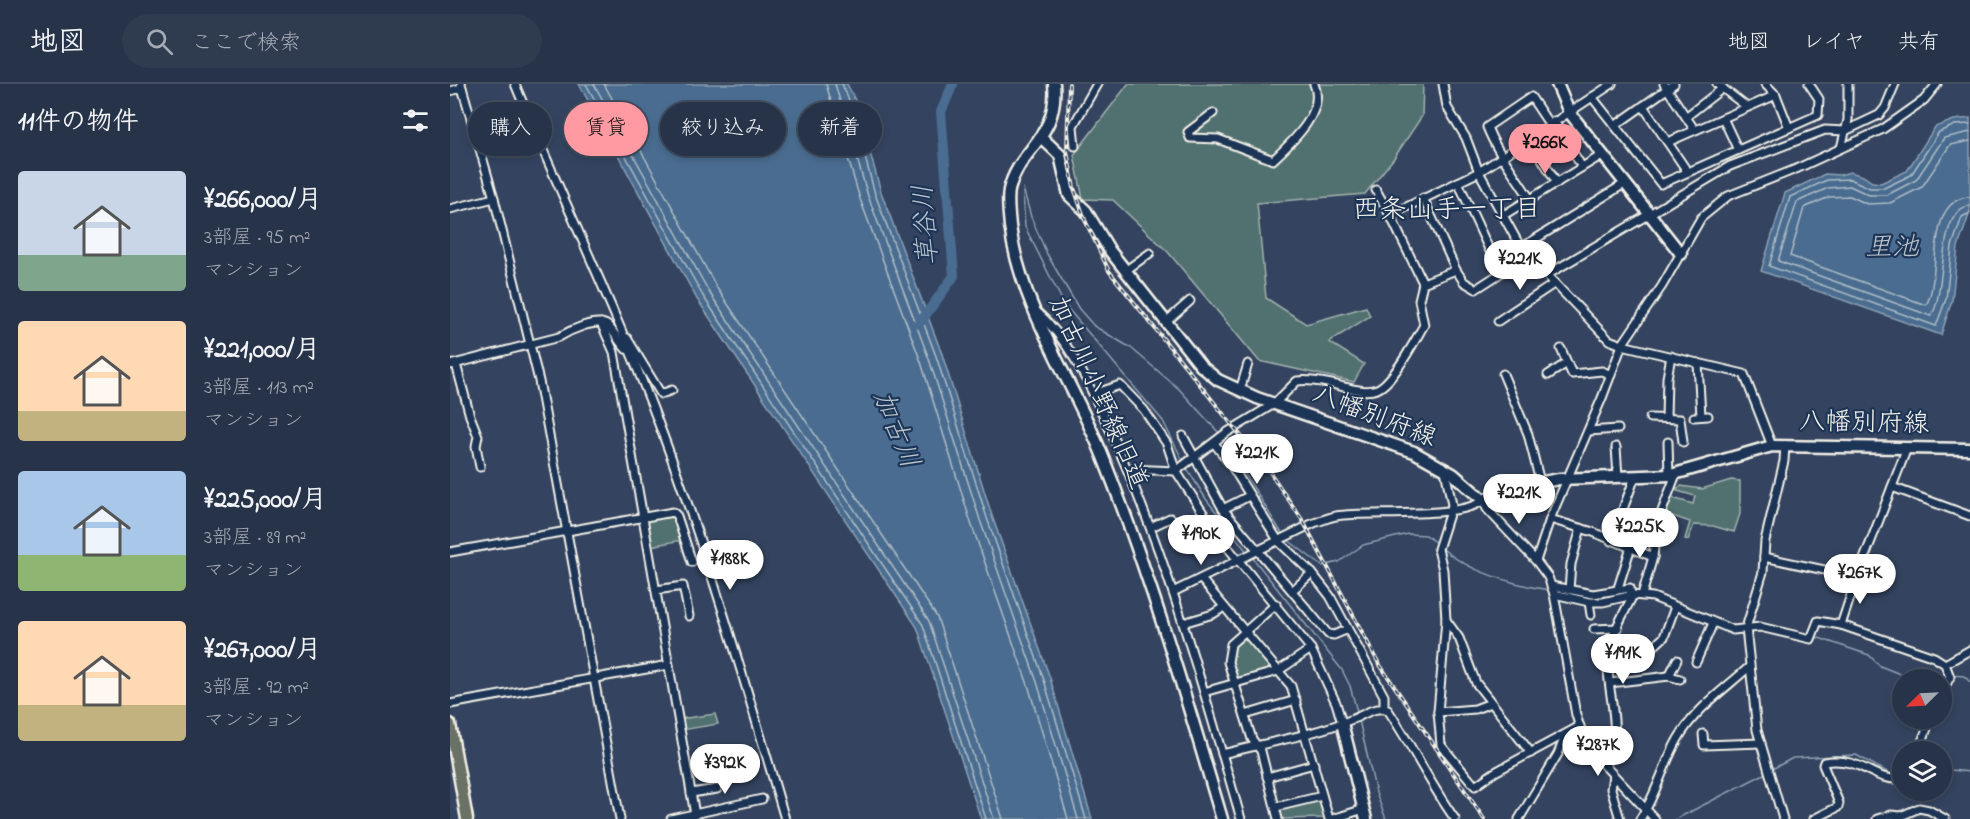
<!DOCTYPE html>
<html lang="ja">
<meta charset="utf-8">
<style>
body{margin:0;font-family:"Indie Flower","Klee One",sans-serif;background:#2f3b4f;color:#f1f3f6;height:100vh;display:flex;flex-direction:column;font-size:22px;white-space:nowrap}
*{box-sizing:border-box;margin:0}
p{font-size:20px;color:#a4aab4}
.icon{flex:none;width:33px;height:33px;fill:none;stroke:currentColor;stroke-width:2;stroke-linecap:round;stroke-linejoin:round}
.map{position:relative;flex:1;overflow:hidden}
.drawer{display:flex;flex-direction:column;background:#273348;width:450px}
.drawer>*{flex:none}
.hud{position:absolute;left:18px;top:18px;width:570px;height:54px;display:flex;gap:12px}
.needle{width:39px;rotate:246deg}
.fabs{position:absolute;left:1442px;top:585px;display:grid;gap:12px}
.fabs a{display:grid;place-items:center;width:60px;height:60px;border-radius:50%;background:#273348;box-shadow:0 3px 9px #0003,0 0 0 2px #434e60;font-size:30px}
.price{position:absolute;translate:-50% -51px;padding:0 14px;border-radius:21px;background:#fff;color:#222;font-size:20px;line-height:39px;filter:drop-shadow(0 2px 3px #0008)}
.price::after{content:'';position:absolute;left:50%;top:36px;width:18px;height:14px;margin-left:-9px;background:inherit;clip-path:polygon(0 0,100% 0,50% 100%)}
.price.selected{background:#ff9aa2;color:#111}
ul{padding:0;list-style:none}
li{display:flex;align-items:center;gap:18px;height:150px;padding:0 18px}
li span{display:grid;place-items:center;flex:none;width:168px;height:120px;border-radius:6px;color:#555}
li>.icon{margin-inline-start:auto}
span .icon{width:72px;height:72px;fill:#fffc;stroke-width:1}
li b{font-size:26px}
h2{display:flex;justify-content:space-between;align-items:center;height:72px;padding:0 18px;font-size:26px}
.pill{padding:0 21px;border-radius:27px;background:#273348;box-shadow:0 3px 9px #0003,0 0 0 2px #434e60;font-size:21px;line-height:54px}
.pill.selected{background:#ff9aa2;color:#111}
header{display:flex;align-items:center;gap:36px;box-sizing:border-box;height:84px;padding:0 30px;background:#273348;border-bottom:2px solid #434e60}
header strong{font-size:28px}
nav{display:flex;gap:33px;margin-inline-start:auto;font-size:21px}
.search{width:420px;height:54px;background:#2f3b4f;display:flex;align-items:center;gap:15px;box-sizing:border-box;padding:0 21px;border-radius:33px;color:#a4aab4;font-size:22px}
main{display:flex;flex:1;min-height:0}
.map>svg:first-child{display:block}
</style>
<header>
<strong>地図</strong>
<div class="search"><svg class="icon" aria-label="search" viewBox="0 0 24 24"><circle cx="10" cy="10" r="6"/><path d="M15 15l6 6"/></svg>ここで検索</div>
<nav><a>地図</a><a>レイヤ</a><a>共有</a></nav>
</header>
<main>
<section class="drawer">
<h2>11件の物件<svg class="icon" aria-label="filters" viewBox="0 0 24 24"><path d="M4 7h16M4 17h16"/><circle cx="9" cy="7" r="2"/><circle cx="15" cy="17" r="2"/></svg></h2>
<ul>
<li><span style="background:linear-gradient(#c9d6e8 70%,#7fa58c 0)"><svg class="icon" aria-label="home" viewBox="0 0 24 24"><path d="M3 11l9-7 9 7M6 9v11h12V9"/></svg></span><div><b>¥266,000/月</b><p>3部屋 · 95 m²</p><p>マンション</p></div></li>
<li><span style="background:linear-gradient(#ffd9b3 75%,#c2b280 0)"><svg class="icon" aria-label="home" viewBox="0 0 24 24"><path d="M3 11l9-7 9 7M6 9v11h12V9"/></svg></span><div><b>¥221,000/月</b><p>3部屋 · 113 m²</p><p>マンション</p></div></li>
<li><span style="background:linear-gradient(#a9c7e8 70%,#8fb573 0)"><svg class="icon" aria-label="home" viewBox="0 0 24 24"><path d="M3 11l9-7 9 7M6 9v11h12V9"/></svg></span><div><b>¥225,000/月</b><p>3部屋 · 89 m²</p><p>マンション</p></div></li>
<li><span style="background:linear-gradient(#ffd9b3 70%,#c2b280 0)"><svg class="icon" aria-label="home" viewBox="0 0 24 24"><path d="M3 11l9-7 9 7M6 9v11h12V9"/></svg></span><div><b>¥267,000/月</b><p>3部屋 · 92 m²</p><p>マンション</p></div></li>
</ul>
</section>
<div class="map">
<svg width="1520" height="735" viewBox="0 0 1520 735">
<rect width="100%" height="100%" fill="#344460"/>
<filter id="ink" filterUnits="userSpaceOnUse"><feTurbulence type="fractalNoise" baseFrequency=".0167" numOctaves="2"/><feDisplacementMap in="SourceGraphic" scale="12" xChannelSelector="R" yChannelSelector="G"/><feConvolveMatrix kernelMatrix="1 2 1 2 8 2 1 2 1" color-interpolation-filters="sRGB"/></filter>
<g filter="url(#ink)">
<g fill="#517170" stroke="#a2b1ac" stroke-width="1.5">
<polygon points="678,0 973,0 972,32 944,74 915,110 807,119 816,214 856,240 916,223 920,232 879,258 914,280 904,298 809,277 718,168 663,116 633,115 624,71"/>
<polygon points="1281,396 1290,397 1290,430 1284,448 1263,442 1244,441 1238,456 1235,455 1240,438 1214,429 1219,413 1243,420 1245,412 1224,406 1231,402 1252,405"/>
<polygon points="223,430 233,456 200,462 196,434"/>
<polygon points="790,552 797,553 821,583 819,586 789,596 784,594 780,568"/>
<polygon points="265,630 268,640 232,646 230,635"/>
<polygon points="870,713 877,730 874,734 832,735 830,729 833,723"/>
</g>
<g fill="#496c90" stroke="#8da1b3" stroke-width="1.5">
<polygon points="129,0 397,0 406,18 431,108 492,270 542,432 600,594 642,735 531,735 467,543 247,215"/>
<polygon points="1520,34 1520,128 1508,163 1502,216 1491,251 1311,187 1335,109 1375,90 1390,91 1400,88 1413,92 1422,98 1431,99 1457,87 1485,43 1504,36"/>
</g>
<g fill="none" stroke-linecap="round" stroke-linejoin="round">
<g stroke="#b0bcc5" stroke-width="1.5">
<polyline points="136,0 253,212 473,541 536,735"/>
<polyline points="144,0 259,208 479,537 544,735"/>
<polyline points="154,0 267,204 487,533 553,735"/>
<polyline points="376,0 410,115 471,278 521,439 578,601 618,735"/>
<polyline points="385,0 418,112 479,275 530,436 587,598 628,735"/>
<polyline points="392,0 401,21 425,110 486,272 537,434 594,596 636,735"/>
<polyline points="1520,40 1505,41 1489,48 1461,91 1434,104 1420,104 1400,95 1377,96 1340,113 1319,182 1486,242 1496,215 1502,162 1512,133 1520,129"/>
<path d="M1520,48L1494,54L1466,96L1437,111H1419L1400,102L1378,104L1347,118L1328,177L1481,232C1497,211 1486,124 1520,122"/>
<path d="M1520,57L1500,61L1472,103L1440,119L1417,120L1400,112L1379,113L1354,124L1340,172L1476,221C1492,196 1474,114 1520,113"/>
</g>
<g stroke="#8da1b3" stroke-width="1.5">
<polyline points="573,104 581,133 597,170 629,225 644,242 681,264 729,305 769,349"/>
<polyline points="573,108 575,143 614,220 713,337 734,379"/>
<polyline points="774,356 833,451"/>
<polyline points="736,383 756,415 798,469"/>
<polyline points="838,456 872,482 889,478 913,461 958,450 976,451 987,460"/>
<path d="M991,463C1016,487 1065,501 1099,506"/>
<polyline points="802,473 892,586 900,602 908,631"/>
<polyline points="1107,507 1146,515"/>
<polyline points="1154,514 1178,508"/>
<polyline points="1218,515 1230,520"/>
<polyline points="1281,542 1291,542"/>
<polyline points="1366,553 1419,571 1430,582 1465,596"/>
<polyline points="1501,591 1514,592 1520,598"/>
<polyline points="1489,596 1496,592"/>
<polyline points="909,636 926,709 936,735"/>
<polyline points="1322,685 1343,674 1406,671 1439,689 1452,690"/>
<polyline points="1491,685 1520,688"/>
<polyline points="1226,735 1316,689"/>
</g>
<polyline stroke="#496c90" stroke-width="10" points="469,240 504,192 491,28 503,0"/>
<defs>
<g id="street">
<polyline points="11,0 44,114 89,297 170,735"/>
<path d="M65,0C113,117 169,232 213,351C260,477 297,606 335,735"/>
<polyline points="993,0 997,23 1016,54 1029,88 1071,164 1159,256 1172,261 1294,290 1322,362"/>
<polyline points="1214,0 1244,45"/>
<polyline points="1267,0 1297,23"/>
<polyline points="1315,0 1326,11 1339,44"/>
<polyline points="0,7 12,4"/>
<polyline points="1142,13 1211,100 1368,31 1369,15 1359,0"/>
<polyline points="1193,22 1237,87"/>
<path d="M763,29L738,48L740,54L768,55L823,76C842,58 876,28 864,0"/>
<polyline points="1237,32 1273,4"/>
<polyline points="1273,34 1288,66"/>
<polyline points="1104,37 1132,83"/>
<polyline points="1166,41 1224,0"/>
<polyline points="1079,54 1107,99"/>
<polyline points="1218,58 1326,11"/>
<polyline points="625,62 623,42 647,0"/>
<polyline points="1391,64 1398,36 1398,0"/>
<polyline points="1008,98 1050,189"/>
<polyline points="926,106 940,131"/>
<path d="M1080,115C1065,90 1047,69 1037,43L1081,13L1099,40"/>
<polyline points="0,125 44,114"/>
<polyline points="1052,132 1152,71"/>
<polyline points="1071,164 1174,100"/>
<polyline points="1006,186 1014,198 1026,205 1077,172"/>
<polyline points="675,187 700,169"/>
<polyline points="1097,191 1280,82 1375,46 1395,47 1429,31 1435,24 1445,0"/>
<polyline points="973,199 1006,186 973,114"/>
<path d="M586,227C621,257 641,305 660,346C717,471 753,604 791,735"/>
<polyline points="1048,237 1105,199"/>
<polyline points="716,238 740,217"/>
<polyline points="151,239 164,268 245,731"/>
<polyline points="177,254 211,310 222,306"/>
<polyline points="1111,265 1122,290 1152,287 1161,291"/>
<polyline points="1248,279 1251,332"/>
<polyline points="6,280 20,332 28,352 26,362 30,383"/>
<path d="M0,281L109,253C119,247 147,233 158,242C165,249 169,258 176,265"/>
<polyline points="1053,290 1078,350 1090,398"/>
<polyline points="1098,291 1117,279"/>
<polyline points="790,306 798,280"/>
<polyline points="644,310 670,301 694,326 717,360 726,387 766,449 861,565 886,619 892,639"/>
<polyline points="1244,333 1258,332"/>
<polyline points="1200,334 1230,335 1233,358"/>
<polyline points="1216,334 1217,294 1221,272"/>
<polyline points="1138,347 1168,345"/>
<polyline points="733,352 773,425 878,550 884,551 896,546"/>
<polyline points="1218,358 1219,392"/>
<polyline points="764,359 781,381 829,458 862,489 880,512 934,612 934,624"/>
<polyline points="1166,363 1168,393"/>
<path d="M678,385L726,387L776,349L824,320L847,297C862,295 879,299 894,303C904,305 916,309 927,305C943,299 965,256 974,241L969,216L973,199L940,131L1029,88L1162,0"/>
<polyline points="995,386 1002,421 988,465 993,486 996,536 988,628 1025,625 1041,619"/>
<polyline points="1442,403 1520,432"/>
<polyline points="773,425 799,412"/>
<polyline points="1100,435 1143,448 1203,473"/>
<polyline points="701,443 720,434 724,436 735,459 740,461 766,449"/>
<polyline points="1161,457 1185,393"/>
<polyline points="0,468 223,428 227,432 242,478"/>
<polyline points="1314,473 1407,493 1457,364"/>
<polyline points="1086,477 1100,435 1152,314 1172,261 1212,202 1251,134 1278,112 1346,85 1433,45 1474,16 1487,0"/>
<polyline points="751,495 841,602 879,735"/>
<polyline points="1101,502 1143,510 1180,504 1181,511"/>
<polyline points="1168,504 1180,466"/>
<polyline points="206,506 233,502 239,532"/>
<polyline points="843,506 862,489"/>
<polyline points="1119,506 1121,480 1131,444"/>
<path d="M723,508L864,439C871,437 879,433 886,432C918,427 1013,435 1033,416L1037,425L1086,477L1098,493L1104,510L1126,631L1133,653L1138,664L1205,735"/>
<polyline points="1104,510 1139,518 1153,518 1183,511 1203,513 1283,546 1310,543 1361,555 1368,537 1391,541 1484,573 1495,580 1500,593 1491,610"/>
<polyline points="1192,511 1203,473 1206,443 1226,390"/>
<polyline points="1139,518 1141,531"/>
<polyline points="826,520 781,560 778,578 802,655 811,667 828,735"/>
<polyline points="996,536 1009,554 1026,599 1081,669"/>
<polyline points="733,539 763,530 774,523"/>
<polyline points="1391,541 1407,493"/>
<polyline points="1144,545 1168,544"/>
<polyline points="1201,565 1214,553 1225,523"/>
<polyline points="1246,578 1263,539"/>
<polyline points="1495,580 1520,566"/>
<polyline points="1219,592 1230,595"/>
<polyline points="1160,599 1219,592 1227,576"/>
<polyline points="754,608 828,587 861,565"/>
<polyline points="0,620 219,581"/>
<polyline points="988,628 991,661 1025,702 1045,688 1130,642"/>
<polyline points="795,631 846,616"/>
<polyline points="1253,650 1254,661 1311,659"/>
<polyline points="1468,668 1481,634"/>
<path d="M772,670C816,659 862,651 903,635C914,631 926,621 938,626C962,662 980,700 1005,735"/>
<path d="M1155,682C1177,646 1153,606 1159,567C1162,548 1175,528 1183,511"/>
<polyline points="1163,691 1161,705 1170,735"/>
<polyline points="817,693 864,680"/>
<polyline points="241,709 267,705"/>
<polyline points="826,723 872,712"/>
<polyline points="221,735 312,715"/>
<polyline points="882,735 914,725"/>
<polyline points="1069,735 1108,670 1116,650"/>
<path d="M1190,735C1207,710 1213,681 1228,655C1245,625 1275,605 1299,583"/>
<polyline points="1333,735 1307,646 1296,544 1313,488 1315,457 1334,377 1335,361"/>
<path d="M1364,735L1388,723L1389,719L1373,681L1374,678C1413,672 1422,698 1452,695"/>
<polyline points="1427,735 1441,731 1451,732 1469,724 1479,726 1495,735"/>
</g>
<g id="secondary">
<path d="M604,0C609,54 569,64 559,106C557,117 559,131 560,142C571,225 623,297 653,373C700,491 736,613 772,735"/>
<polyline points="1107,0 1119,28 1231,170"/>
<polyline points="592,54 610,71 619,111 636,127 660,167 751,282 768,296 807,314 964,368 1003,390 1033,416 1082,400 1109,395 1221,391 1322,362 1520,365"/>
<polyline points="892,639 916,735"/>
</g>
<polyline id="primary" points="0,640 17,735"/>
</defs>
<use href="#street" stroke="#f4f1e8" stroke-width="11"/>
<use href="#secondary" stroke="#f4f1e8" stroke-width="15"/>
<use href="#primary" stroke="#f4f1e8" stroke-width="15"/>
<use href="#street" stroke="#1d3557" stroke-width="7"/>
<use href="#secondary" stroke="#1d3557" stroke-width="10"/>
<use href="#primary" stroke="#6a7165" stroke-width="10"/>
<defs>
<polyline id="rail" points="619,0 617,67 624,104 635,136 659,187 819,387 853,437 928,578 1034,735"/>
</defs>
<use href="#rail" stroke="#f4f1e8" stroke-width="4"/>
<use href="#rail" stroke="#1d3557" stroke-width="1.5" stroke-dasharray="4.5" stroke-linecap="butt"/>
</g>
</g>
<g text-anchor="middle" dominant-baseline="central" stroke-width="4.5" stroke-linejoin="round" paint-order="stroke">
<g font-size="26" fill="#f4f1e8" stroke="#1d3557">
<text transform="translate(647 309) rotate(66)">加古川小野線旧道</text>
<text transform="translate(924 333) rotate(21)">八幡別府線</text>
<text transform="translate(1414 340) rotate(1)">八幡別府線</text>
</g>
<g font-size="27" fill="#f4f1e8" stroke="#1d3557">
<text x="997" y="126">西条山手一丁目</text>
</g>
<g font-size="27" font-style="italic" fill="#b8c2c9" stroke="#1d3557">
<text transform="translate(477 141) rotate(-94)">草谷川</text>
<text x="1442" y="164">里池</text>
<text transform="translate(445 346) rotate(68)">加古川</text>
</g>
</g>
</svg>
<div class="fabs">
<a><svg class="needle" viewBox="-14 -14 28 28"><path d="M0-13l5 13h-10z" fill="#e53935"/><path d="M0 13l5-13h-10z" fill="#a4aab4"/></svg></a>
<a><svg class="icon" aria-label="layers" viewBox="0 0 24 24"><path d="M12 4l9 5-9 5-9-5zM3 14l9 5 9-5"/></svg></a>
</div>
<b class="price selected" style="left:1095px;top:91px">¥266K</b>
<b class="price" style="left:1070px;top:207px">¥221K</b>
<b class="price" style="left:807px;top:401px">¥221K</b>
<b class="price" style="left:1069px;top:441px">¥221K</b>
<b class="price" style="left:1190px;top:475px">¥225K</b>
<b class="price" style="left:751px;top:482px">¥190K</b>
<b class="price" style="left:280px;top:507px">¥188K</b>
<b class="price" style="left:1410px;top:521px">¥267K</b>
<b class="price" style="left:1173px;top:601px">¥191K</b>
<b class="price" style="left:1148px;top:693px">¥287K</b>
<b class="price" style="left:275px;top:711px">¥392K</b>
<div class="hud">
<a class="pill">購入</a>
<a class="pill selected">賃貸</a>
<a class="pill">絞り込み</a>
<a class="pill">新着</a>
</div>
</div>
</main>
